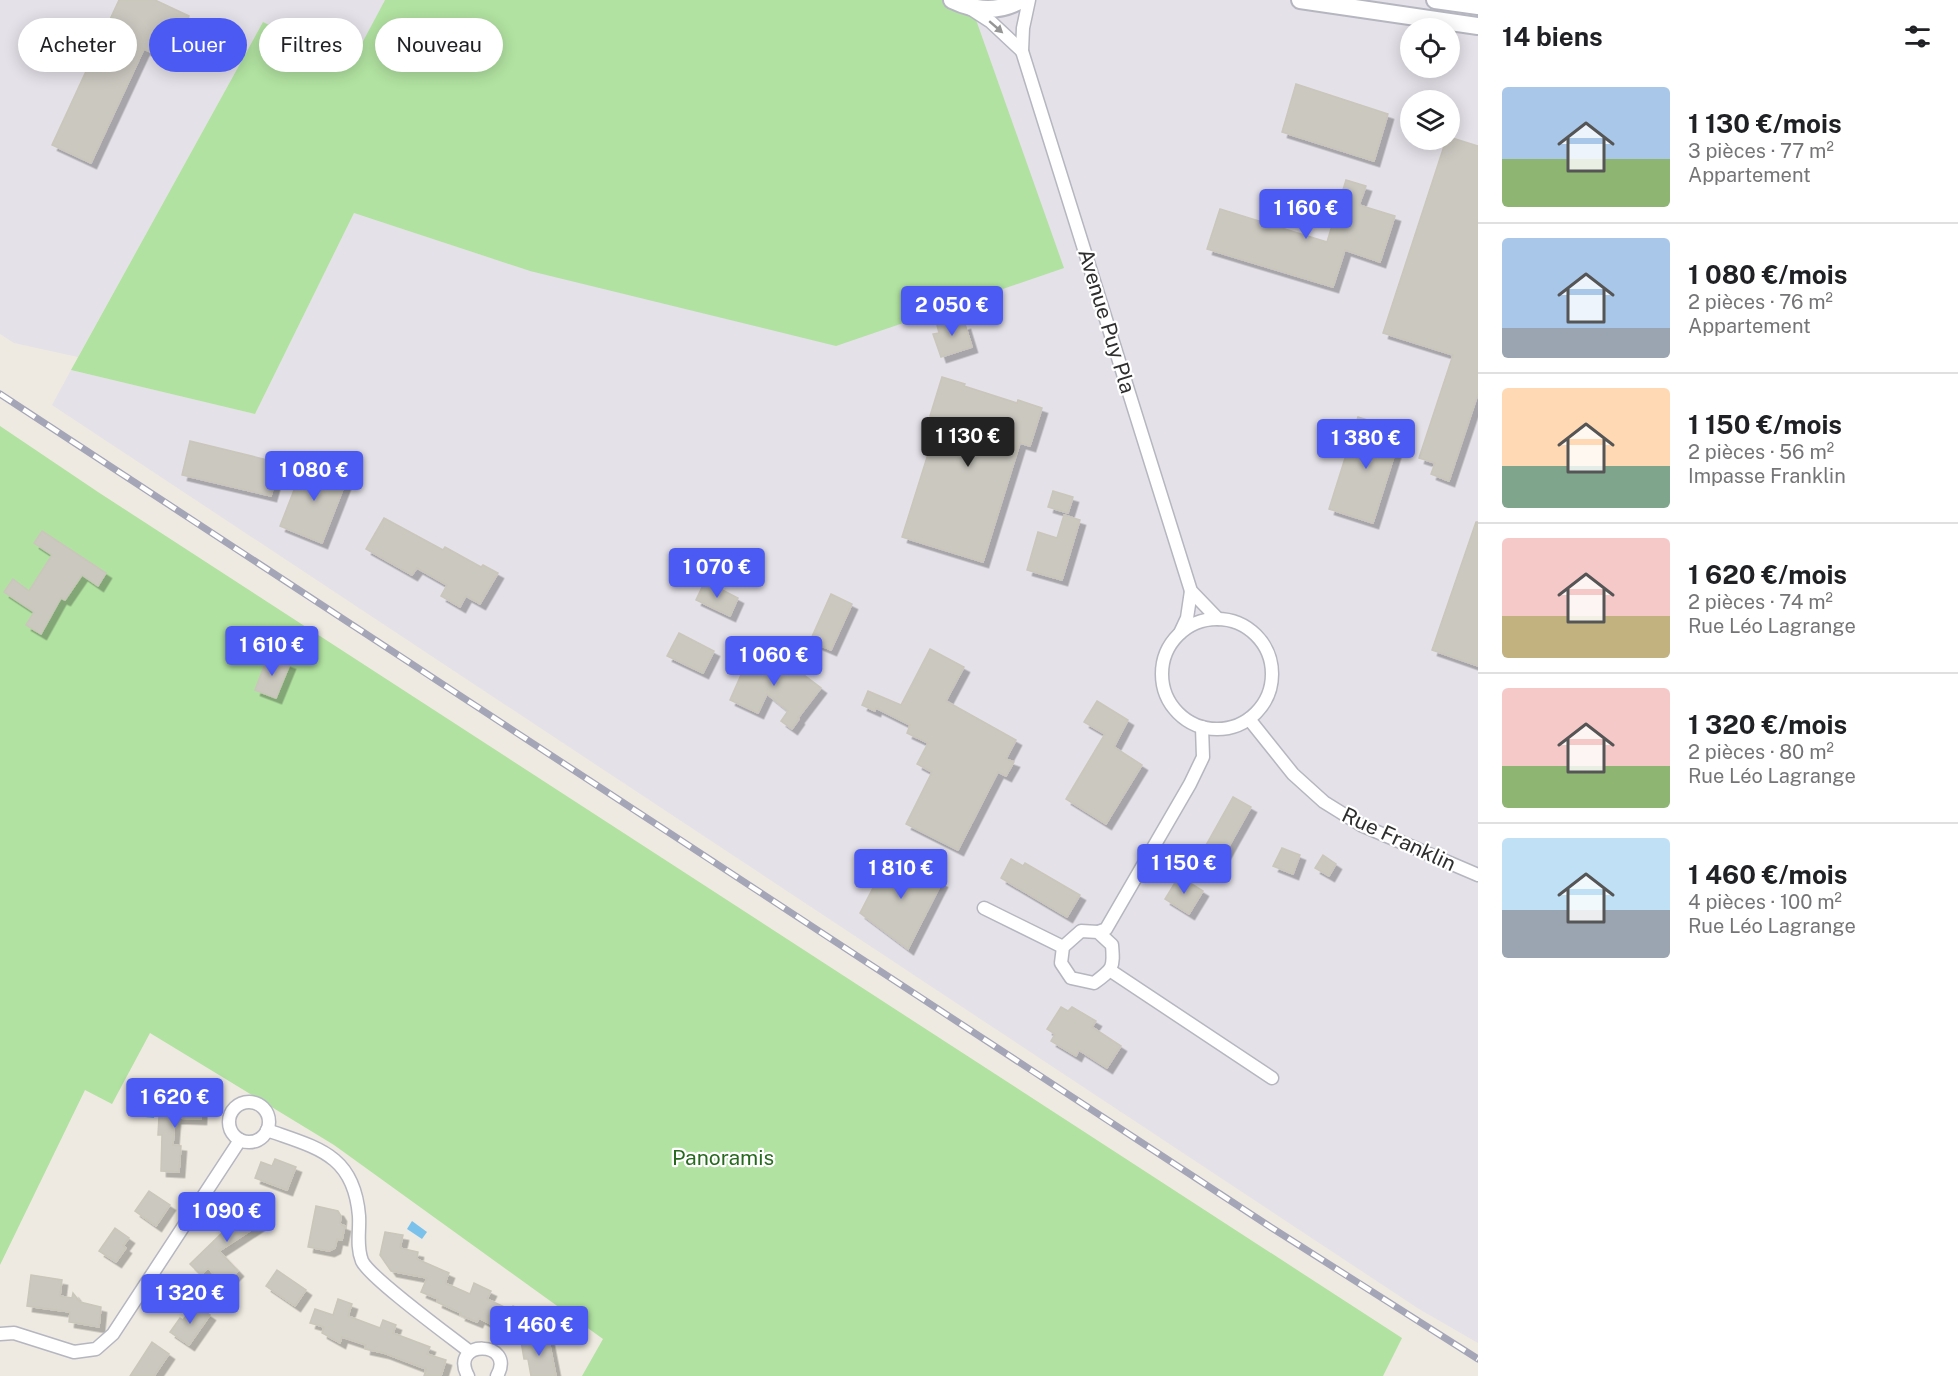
<!DOCTYPE html>
<html lang="fr">
<meta charset="utf-8">
<style>
body{margin:0;font-family:"Public Sans",sans-serif;background:#f2f2f2;color:#202124;height:100vh;display:flex;flex-direction:column;font-size:22px;white-space:nowrap}
*{box-sizing:border-box;margin:0}
p{font-size:20px;color:#757577}
.icon{flex:none;width:33px;height:33px;fill:none;stroke:currentColor;stroke-width:2;stroke-linecap:round;stroke-linejoin:round}
.map{position:relative;flex:1;overflow:hidden}
.details{display:flex;flex-direction:column;background:#fff;width:480px}
.details>*{flex:none}
.top-card{position:absolute;left:18px;top:18px;width:570px;height:54px;display:flex;gap:12px}
.tools{position:absolute;left:1400px;top:18px;display:grid;gap:12px}
.tools a{display:grid;place-items:center;width:60px;height:60px;border-radius:50%;background:#fff;box-shadow:0 3px 15px #0003;font-size:30px}
.price{position:absolute;translate:-50% -51px;padding:0 14px;border-radius:6px;background:#4a5af3;color:#fff;font-size:20px;line-height:39px;filter:drop-shadow(0 2px 3px #0008)}
.price::after{content:'';position:absolute;left:50%;top:36px;width:18px;height:14px;margin-left:-9px;background:inherit;clip-path:polygon(0 0,100% 0,50% 100%)}
.price.current{background:#222;color:#fff}
ul{padding:0;list-style:none}
li{display:flex;align-items:center;gap:18px;height:150px;padding:0 24px}
li+li{border-top:2px solid #e0e0e0}
li span{display:grid;place-items:center;flex:none;width:168px;height:120px;border-radius:6px;color:#555}
li>.icon{margin-inline-start:auto}
span .icon{width:72px;height:72px;fill:#fffc;stroke-width:1}
li b{font-size:26px}
h2{display:flex;justify-content:space-between;align-items:center;height:72px;padding:0 24px;font-size:26px}
.tag{padding:0 21px;border-radius:27px;background:#fff;box-shadow:0 3px 15px #0003;font-size:21px;line-height:54px}
.tag.current{background:#4a5af3;color:#fff}
main{display:flex;flex:1;min-height:0}
.map>svg:first-child{display:block}
</style>
<main>
<div class="map">
<svg width="1478" height="1376" viewBox="0 0 1478 1376">
<defs>
<filter id="shadow"><feDropShadow dx="5.5" dy="5.5" stdDeviation="0" flood-color="#0004"/></filter>
</defs>
<rect width="100%" height="100%" fill="#eeeae1"/>
<g fill="#e4e1e8" fill-rule="evenodd">
<polygon points="0,0 385,0 352,65 263,22 78,357 14,343 0,334"/>
<path d="M969,0H1478V1343L1419,1309L52,405L71,370L255,414L354,213L530,271ZM1410,28H1449V68H1410ZM1410,100H1449V140H1410Z"/>
</g>
<g fill="#b1e2a1">
<polygon points="385,0 969,0 1064,268 836,346 530,271 354,213 255,414 71,370 263,22 351,64"/>
<polygon points="0,426 98,492 1402,1338 1383,1376 582,1376 603,1339 334,1145 150,1033 112,1104 85,1090 0,1265"/>
</g>
<g fill="#7ac2eb">
<polygon points="148,1096 157,1097 154,1118 145,1117"/>
<polygon points="412,1221 427,1232 422,1239 407,1229"/>
<polygon points="175,1283 183,1288 172,1303 165,1298"/>
</g>
<g fill="#cac8bf" stroke="#cac6bb" stroke-width="1.5" filter="url(#shadow)">
<polygon points="119,0 155,0 189,16 186,24 216,37 211,50 180,37 169,60 144,49 91,163 52,145"/>
<polygon points="1296,84 1388,114 1374,161 1282,132"/>
<polygon points="1449,137 1478,146 1478,394 1449,481 1431,474 1435,463 1419,458 1453,355 1383,333 1446,140 1449,140"/>
<polygon points="1346,180 1366,186 1359,205 1395,216 1380,262 1345,250 1333,287 1207,249 1220,209 1327,242"/>
<polygon points="956,315 960,326 965,324 972,347 941,357 933,334 939,333 936,321"/>
<polygon points="942,377 965,384 964,386 1017,403 1018,400 1042,408 1030,446 1020,443 983,562 902,537 939,419 930,416"/>
<polygon points="1358,417 1402,431 1373,523 1329,509"/>
<polygon points="190,441 280,463 271,496 182,475"/>
<polygon points="305,462 347,479 322,543 280,526"/>
<polygon points="1053,491 1073,497 1068,513 1048,507"/>
<polygon points="1064,515 1080,520 1062,580 1027,570 1038,532 1057,538"/>
<polygon points="384,518 443,550 445,547 481,567 483,565 498,573 480,604 466,596 460,607 441,596 447,585 417,568 412,575 366,549"/>
<polygon points="1476,522 1478,522 1478,666 1432,650"/>
<polygon points="42,531 106,573 98,586 82,575 65,600 61,598 41,634 26,625 34,612 4,592 13,579 29,591 52,555 34,543"/>
<polygon points="705,581 738,598 730,616 696,600"/>
<polygon points="831,594 852,604 831,650 810,641"/>
<polygon points="679,633 714,651 703,673 667,656"/>
<polygon points="930,649 964,667 946,701 1016,740 1006,759 1014,762 1006,776 998,772 958,850 906,824 932,772 917,764 928,743 907,733 910,725 876,708 875,711 862,705 868,691 901,705"/>
<polygon points="752,650 800,672 821,688 798,718 799,719 792,729 781,721 788,711 767,694 758,713 730,700"/>
<polygon points="271,657 290,664 276,698 255,690 266,661 268,662"/>
<polygon points="1097,701 1128,720 1114,747 1142,765 1106,824 1066,799 1105,734 1084,722"/>
<polygon points="1233,797 1251,807 1223,857 1205,847"/>
<polygon points="1282,848 1300,855 1293,874 1273,866"/>
<polygon points="890,855 942,882 908,949 860,913"/>
<polygon points="1323,855 1336,864 1329,876 1315,868"/>
<polygon points="1011,859 1023,866 1025,863 1080,895 1067,917 1001,878"/>
<polygon points="1179,876 1203,891 1189,914 1165,899"/>
<polygon points="1061,1007 1068,1011 1072,1007 1096,1021 1092,1027 1121,1046 1107,1068 1079,1050 1076,1056 1051,1041 1055,1034 1047,1029"/>
<polygon points="164,1097 176,1097 176,1100 202,1101 201,1119 175,1118 173,1145 181,1146 179,1172 161,1171 162,1135 158,1135 159,1116 163,1116"/>
<polygon points="275,1159 296,1167 287,1190 255,1178 261,1162 272,1166"/>
<polygon points="149,1191 170,1205 156,1226 135,1211"/>
<polygon points="247,1205 250,1211 256,1207 265,1221 219,1251 238,1271 224,1285 208,1268 201,1275 190,1264 226,1229 218,1217 232,1208 235,1213"/>
<polygon points="316,1206 338,1211 341,1216 340,1224 345,1226 342,1240 337,1239 335,1248 329,1251 308,1247"/>
<polygon points="115,1228 129,1238 123,1246 126,1248 116,1262 99,1251"/>
<polygon points="385,1232 403,1235 400,1248 418,1252 417,1259 449,1273 445,1283 470,1294 474,1283 491,1291 487,1299 511,1310 513,1306 529,1313 518,1338 479,1318 477,1322 460,1315 461,1313 437,1302 438,1299 421,1292 427,1278 391,1271 380,1255"/>
<polygon points="277,1270 306,1290 295,1306 266,1286"/>
<polygon points="31,1275 62,1280 60,1296 72,1298 73,1293 80,1302 101,1307 99,1327 69,1322 70,1312 27,1306"/>
<polygon points="338,1299 352,1304 348,1316 380,1328 383,1320 396,1325 393,1333 430,1347 427,1354 446,1360 441,1376 424,1376 426,1369 384,1353 365,1349 366,1345 342,1337 340,1343 322,1333 324,1327 310,1323 315,1309 333,1315"/>
<polygon points="194,1304 210,1315 189,1345 170,1332 180,1318 183,1320"/>
<polygon points="548,1336 556,1376 531,1376 528,1359 524,1359 521,1341"/>
<polygon points="152,1342 169,1354 154,1376 130,1376"/>
</g>
<g fill="none" stroke-linecap="round" stroke-linejoin="round">
<defs>
<g id="minor">
<polyline points="1029,0 1023,28 1022,51 1191,591 1218,619"/>
<polyline points="971,9 991,22 1022,51"/>
<circle cx="1217" cy="674" r="55"/>
<polyline points="1180,633 1187,618 1191,591"/>
<polyline points="1249,719 1293,774 1324,802 1361,825 1478,875"/>
<polyline points="984,908 1063,947"/>
<path d="M1081,931L1098,932L1112,945C1114,968 1113,969 1094,983L1071,978L1061,963L1063,947Z"/>
<polyline points="1098,932 1106,929 1190,784 1203,757 1202,727"/>
<polyline points="1111,971 1272,1078"/>
<circle cx="249" cy="1122" r="20"/>
<path d="M267,1130C317,1148 354,1154 359,1216C360,1231 356,1246 362,1261C370,1278 451,1337 470,1352"/>
<polyline points="0,1334 14,1333 74,1352 96,1349 113,1334 240,1140"/>
<path d="M468,1376C448,1339 517,1340 497,1376"/>
</g>
<g id="secondary">
<path d="M952,0C975,11 998,13 1021,0"/>
<polyline points="1300,0 1478,26"/>
<polyline points="1435,0 1478,6"/>
</g>
</defs>
<use href="#minor" stroke="#b5b6c0" stroke-width="15"/>
<use href="#secondary" stroke="#b5b6c0" stroke-width="20"/>
<use href="#minor" stroke="#fff" stroke-width="12"/>
<use href="#secondary" stroke="#fff" stroke-width="16"/>
<defs>
<polyline id="rail" points="0,394 1272,1228 1478,1359"/>
</defs>
<use href="#rail" stroke="#a4a5b7" stroke-width="7"/>
<use href="#rail" stroke="#fff" stroke-width="4.5" stroke-dasharray="14" stroke-linecap="butt"/>
</g>
<defs><path id="oneway-solid" d="M-6-.8H1V-3.2L6.5 0L1 3.2V.8H-6Z" transform="scale(1.5)"/></defs>
<use fill="#969696" href="#oneway-solid" transform="translate(996 27) rotate(41)"/>
<g text-anchor="middle" dominant-baseline="central" stroke-width="4.5" stroke-linejoin="round" paint-order="stroke">
<g font-size="21" fill="#2e2e2e" stroke="#fff">
<text transform="translate(1107 321) rotate(73)">Avenue Puy Pla</text>
<text transform="translate(1399 839) rotate(25)">Rue Franklin</text>
</g>
<g font-size="21" fill="#276a1e" stroke="#fff">
<text x="723" y="1157">Panoramis</text>
</g>
</g>
</svg>
<div class="tools">
<a><svg class="icon" aria-label="locate" viewBox="0 0 24 24"><circle cx="12" cy="12" r="6"/><path d="M12 2v4M12 18v4M2 12h4M18 12h4"/></svg></a>
<a><svg class="icon" aria-label="layers" viewBox="0 0 24 24"><path d="M12 4l9 5-9 5-9-5zM3 14l9 5 9-5"/></svg></a>
</div>
<b class="price" style="left:1306px;top:240px">1 160 €</b>
<b class="price" style="left:952px;top:337px">2 050 €</b>
<b class="price current" style="left:968px;top:468px">1 130 €</b>
<b class="price" style="left:1366px;top:470px">1 380 €</b>
<b class="price" style="left:314px;top:502px">1 080 €</b>
<b class="price" style="left:717px;top:599px">1 070 €</b>
<b class="price" style="left:272px;top:677px">1 610 €</b>
<b class="price" style="left:774px;top:687px">1 060 €</b>
<b class="price" style="left:1184px;top:895px">1 150 €</b>
<b class="price" style="left:901px;top:900px">1 810 €</b>
<b class="price" style="left:175px;top:1129px">1 620 €</b>
<b class="price" style="left:227px;top:1243px">1 090 €</b>
<b class="price" style="left:190px;top:1325px">1 320 €</b>
<b class="price" style="left:539px;top:1357px">1 460 €</b>
<div class="top-card">
<a class="tag">Acheter</a>
<a class="tag current">Louer</a>
<a class="tag">Filtres</a>
<a class="tag">Nouveau</a>
</div>
</div>
<section class="details">
<h2>14 biens<svg class="icon" aria-label="filters" viewBox="0 0 24 24"><path d="M4 7h16M4 17h16"/><circle cx="9" cy="7" r="2"/><circle cx="15" cy="17" r="2"/></svg></h2>
<ul>
<li><span style="background:linear-gradient(#a9c7e8 60%,#8fb573 0)"><svg class="icon" aria-label="home" viewBox="0 0 24 24"><path d="M3 11l9-7 9 7M6 9v11h12V9"/></svg></span><div><b>1 130 €/mois</b><p>3 pièces · 77 m²</p><p>Appartement</p></div></li>
<li><span style="background:linear-gradient(#a9c7e8 75%,#9aa5b1 0)"><svg class="icon" aria-label="home" viewBox="0 0 24 24"><path d="M3 11l9-7 9 7M6 9v11h12V9"/></svg></span><div><b>1 080 €/mois</b><p>2 pièces · 76 m²</p><p>Appartement</p></div></li>
<li><span style="background:linear-gradient(#ffd9b3 65%,#7fa58c 0)"><svg class="icon" aria-label="home" viewBox="0 0 24 24"><path d="M3 11l9-7 9 7M6 9v11h12V9"/></svg></span><div><b>1 150 €/mois</b><p>2 pièces · 56 m²</p><p>Impasse Franklin</p></div></li>
<li><span style="background:linear-gradient(#f6c9c9 65%,#c2b280 0)"><svg class="icon" aria-label="home" viewBox="0 0 24 24"><path d="M3 11l9-7 9 7M6 9v11h12V9"/></svg></span><div><b>1 620 €/mois</b><p>2 pièces · 74 m²</p><p>Rue Léo Lagrange</p></div></li>
<li><span style="background:linear-gradient(#f6c9c9 65%,#8fb573 0)"><svg class="icon" aria-label="home" viewBox="0 0 24 24"><path d="M3 11l9-7 9 7M6 9v11h12V9"/></svg></span><div><b>1 320 €/mois</b><p>2 pièces · 80 m²</p><p>Rue Léo Lagrange</p></div></li>
<li><span style="background:linear-gradient(#bfe0f5 60%,#9aa5b1 0)"><svg class="icon" aria-label="home" viewBox="0 0 24 24"><path d="M3 11l9-7 9 7M6 9v11h12V9"/></svg></span><div><b>1 460 €/mois</b><p>4 pièces · 100 m²</p><p>Rue Léo Lagrange</p></div></li>
</ul>
</section>
</main>
